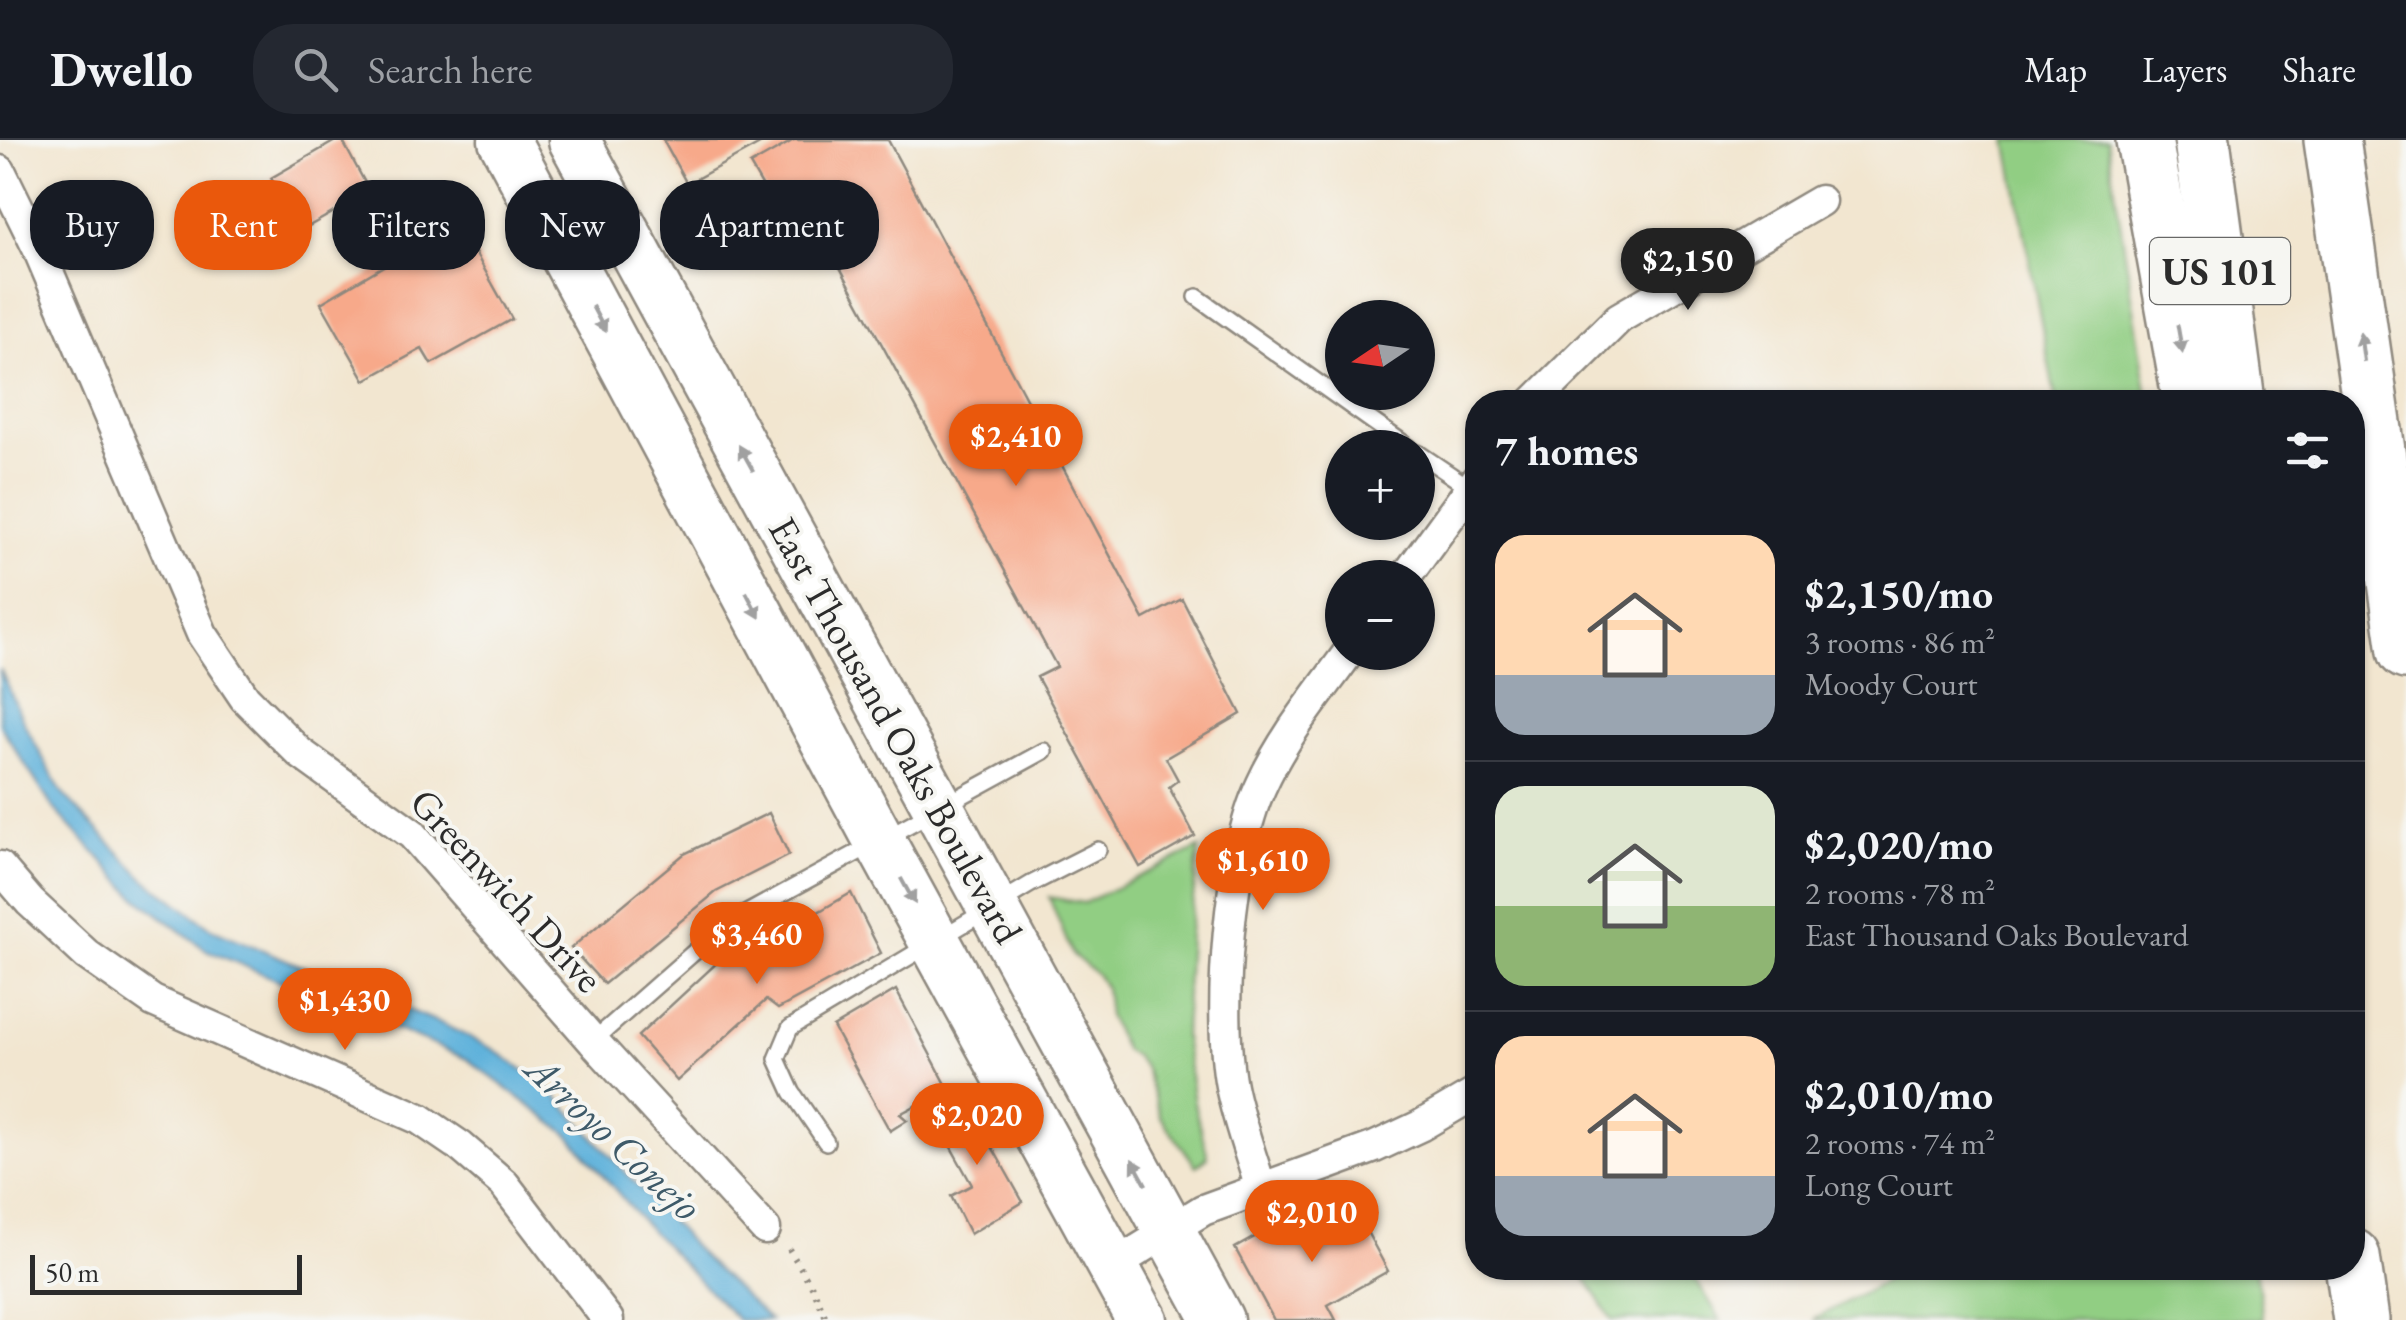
<!DOCTYPE html>
<meta charset="utf-8">
<style>
body{margin:0;font-family:"EB Garamond",serif;background:#242831;color:#f1f3f6;height:100vh;display:flex;flex-direction:column;font-size:38px;white-space:nowrap}
*{box-sizing:border-box;margin:0}
p{font-size:32px;color:#9ea1a6}
.icon{flex:none;width:55px;height:55px;fill:none;stroke:currentColor;stroke-width:2;stroke-linecap:round;stroke-linejoin:round}
.map{position:relative;flex:1;overflow:hidden}
.side{position:absolute;left:1465px;top:250px;width:900px;height:890px;display:flex;flex-direction:column;background:#171b24;border-radius:40px;box-shadow:0 2px 8px #0004}
.side>*{flex:none}
.guide{position:absolute;left:30px;top:40px;width:950px;height:90px;display:flex;gap:20px}
.needle{width:65px;rotate:257deg}
.buttons{position:absolute;left:1325px;top:160px;display:grid;gap:20px}
.buttons a{display:grid;place-items:center;width:110px;height:110px;border-radius:50%;background:#171b24;box-shadow:0 2px 8px #0004;font-size:50px}
.scale{position:absolute;left:30px;bottom:25px;width:272px;box-sizing:border-box;padding-left:10px;border:5px solid #2b2b2b;border-top:0;font-size:28px;line-height:35px;white-space:nowrap;color:#2b2b2b;-webkit-text-stroke:8px #f6f6f2;paint-order:stroke}
.price{position:absolute;translate:-50% -85px;padding:0 22px;border-radius:35px;background:#ea580c;color:#fff;font-size:32px;line-height:65px;filter:drop-shadow(0 2px 5px #0008)}
.price::after{content:'';position:absolute;left:50%;top:60px;width:30px;height:22px;margin-left:-15px;background:inherit;clip-path:polygon(0 0,100% 0,50% 100%)}
.price.selected{background:#222;color:#fff}
ul{padding:0;list-style:none}
li{display:flex;align-items:center;gap:30px;height:250px;padding:0 30px}
li+li{border-top:2px solid #363941}
li span{display:grid;place-items:center;flex:none;width:280px;height:200px;border-radius:30px;color:#555}
li>.icon{margin-inline-start:auto}
span .icon{width:120px;height:120px;fill:#fffc;stroke-width:1}
li b{font-size:42px}
h2{display:flex;justify-content:space-between;align-items:center;height:120px;padding:0 30px;font-size:42px}
.tag{padding:0 35px;border-radius:40px;background:#171b24;box-shadow:0 2px 8px #0004;font-size:35px;line-height:90px}
.tag.selected{background:#ea580c;color:#fff}
header{display:flex;align-items:center;gap:60px;box-sizing:border-box;height:140px;padding:0 50px;background:#171b24;border-bottom:2px solid #363941}
header strong{font-size:48px}
nav{display:flex;gap:55px;margin-inline-start:auto;font-size:35px}
.search{width:700px;height:90px;background:#242831;display:flex;align-items:center;gap:25px;box-sizing:border-box;padding:0 35px;border-radius:40px;color:#9ea1a6;font-size:38px}
.map>svg:first-child{display:block}
</style>
<header>
<strong>Dwello</strong>
<div class="search"><svg class="icon" aria-label="search" viewBox="0 0 24 24"><circle cx="10" cy="10" r="6"/><path d="M15 15l6 6"/></svg>Search here</div>
<nav><a>Map</a><a>Layers</a><a>Share</a></nav>
</header>
<div class="map">
<svg width="2406" height="1180" viewBox="0 0 2406 1180">
<rect width="100%" height="100%" fill="#f6f6f2"/>
<filter id="ink" filterUnits="userSpaceOnUse"><feTurbulence type="fractalNoise" baseFrequency=".01" numOctaves="2"/><feDisplacementMap in="SourceGraphic" scale="20" xChannelSelector="R" yChannelSelector="G"/><feConvolveMatrix kernelMatrix="1 2 1 2 8 2 1 2 1" color-interpolation-filters="sRGB"/></filter>
<filter id="wash" filterUnits="userSpaceOnUse"><feTurbulence type="fractalNoise" baseFrequency=".0048" numOctaves="4" result="noise"/><feDisplacementMap in="SourceGraphic" scale="40" xChannelSelector="R" yChannelSelector="G"/><feGaussianBlur stdDeviation="2.25" result="paint"/><feColorMatrix in="noise" values="0 0 0 0 0 0 0 0 0 0 0 0 0 0 0 0 0 1.4 0 .05"/><feComposite in="paint" operator="in"/></filter>
<g filter="url(#wash)">
<rect width="100%" height="100%" fill="#f2e6d0"/>
<g fill="#91ce83" stroke="#5e7c57" stroke-width="2.5">
<polygon points="2007,0 2107,0 2149,262 2056,262"/>
<polygon points="1199,708 1189,793 1184,897 1195,968 1208,1017 1196,1026 1161,978 1145,929 1135,916 1125,911 1108,876 1105,848 1097,835 1072,814 1049,757 1084,763"/>
<polygon points="1579,1128 1689,1128 1721,1180 1612,1180"/>
<polygon points="1910,1128 2256,1128 2263,1180 1813,1180"/>
</g>
<polygon fill="#60b2db" stroke="#466e83" stroke-width="2.5" points="0,529 24,583 62,653 144,738 212,789 440,883 495,910 548,947 702,1116 770,1180 738,1180 646,1086 569,995 467,919 206,810 136,757 51,665 3,590 0,584"/>
<g id="blocks">
<g fill="#f7a98a">
<polygon points="337,0 342,0 370,52 300,91 271,38"/>
<polygon points="663,0 767,0 687,44"/>
<polygon points="794,0 888,0 1144,479 1182,459 1241,574 1166,618 1178,640 1169,647 1195,696 1140,727 1037,537 1057,527 805,63 779,75 750,25"/>
<polygon points="458,82 512,179 431,224 422,209 365,240 321,163"/>
<polygon points="769,673 789,715 716,752 604,844 571,808 684,714"/>
<polygon points="851,753 881,813 778,869 766,860 677,941 638,896 735,806 757,832 819,800 806,779"/>
<polygon points="896,850 948,948 900,974 907,980 890,991 833,887"/>
<polygon points="963,955 1023,1062 970,1094 951,1056 972,1045 933,975"/>
<polygon points="1351,1062 1388,1131 1328,1165 1336,1180 1274,1180 1235,1108 1271,1088 1276,1098"/>
</g>
</g>
</g>
<g filter="url(#ink)">
<use href="#blocks" fill-opacity="0" stroke="#8e887e" stroke-width="2.5"/>
<g fill="none" stroke-linecap="round" stroke-linejoin="round">
<defs>
<g id="service">
<polyline points="1197,157 1410,308"/>
<polyline points="1418,313 1470,348"/>
<polyline points="593,901 725,785 1044,611"/>
<polyline points="826,1002 792,952 777,919 790,888 1031,744 1098,710"/>
</g>
<g id="minor">
<polyline points="0,31 37,106 202,494 245,558 300,613 412,694 593,901 765,1089"/>
<polyline points="1534,262 1619,178 1820,61"/>
<polyline points="1405,438 1478,338"/>
<polyline points="0,727 30,762 87,815 153,861 420,979 461,1007 504,1044 608,1180"/>
<path d="M1261,1049C1251,1015 1238,981 1231,946C1217,873 1229,713 1261,646C1283,597 1318,555 1349,512"/>
<polyline points="1114,1125 1203,1070 1375,1007 1420,986 1478,952"/>
</g>
<g id="primary">
<polyline points="504,0 879,700 1142,1180"/>
<polyline points="574,0 1218,1180"/>
</g>
<g id="motorway">
<polyline points="2144,0 2191,262"/>
<polyline points="2202,0 2237,262"/>
<polyline points="2332,0 2406,511"/>
<polyline points="2352,1117 2361,1180"/>
</g>
</defs>
<use href="#service" stroke="#8e887e" stroke-width="20"/>
<use href="#minor" stroke="#8e887e" stroke-width="35"/>
<use href="#primary" stroke="#8e887e" stroke-width="55"/>
<use href="#motorway" stroke="#8e887e" stroke-width="60"/>
<polyline stroke="#8e887e" stroke-width="6" stroke-dasharray="2.5 8" stroke-linecap="butt" points="789,1109 813,1148 827,1180"/>
<use href="#service" stroke="#fff" stroke-width="15"/>
<use href="#minor" stroke="#fff" stroke-width="30"/>
<use href="#primary" stroke="#fff" stroke-width="50"/>
<use href="#motorway" stroke="#fff" stroke-width="55"/>
</g>
<defs><path id="oneway-solid" d="M-6-.8H1V-3.2L6.5 0L1 3.2V.8H-6Z" transform="scale(2.5)"/></defs>
<g fill="#a0a0a0">
<use href="#oneway-solid" transform="translate(599 179) rotate(62)"/>
<use href="#oneway-solid" transform="translate(2180 199) rotate(80)"/>
<use href="#oneway-solid" transform="translate(2362 207) rotate(-98)"/>
<use href="#oneway-solid" transform="translate(746 318) rotate(-119)"/>
<use href="#oneway-solid" transform="translate(753 465) rotate(62)"/>
<use href="#oneway-solid" transform="translate(908 751) rotate(61)"/>
<use href="#oneway-solid" transform="translate(1139 1032) rotate(-119)"/>
</g>
</g>
<g text-anchor="middle" dominant-baseline="central" stroke-width="8" stroke-linejoin="round" paint-order="stroke">
<rect fill="#f6f6f2" stroke="#686867" stroke-width="2.5" x="2150" y="98" width="140" height="66" rx="8"/>
<g font-size="38" font-weight="bold" fill="#2b2b2b">
<text x="2220" y="131">US 101</text>
</g>
<g font-size="40" fill="#2b2b2b" stroke="#f6f6f2">
<text transform="translate(896 590) rotate(61)">East Thousand Oaks Boulevard</text>
<text transform="translate(507 750) rotate(47)">Greenwich Drive</text>
</g>
<g font-size="42" font-style="italic" fill="#3e5a69" stroke="#f6f6f2">
<text transform="translate(614 997) rotate(43)">Arroyo Conejo</text>
</g>
</g>
</svg>
<div class="buttons">
<a><svg class="needle" viewBox="-14 -14 28 28"><path d="M0-13l5 13h-10z" fill="#e53935"/><path d="M0 13l5-13h-10z" fill="#9ea1a6"/></svg></a>
<a>+</a>
<a>−</a>
</div>
<div class="scale">50 m</div>
<b class="price selected" style="left:1688px;top:173px">$2,150</b>
<b class="price" style="left:1016px;top:349px">$2,410</b>
<b class="price" style="left:1263px;top:773px">$1,610</b>
<b class="price" style="left:757px;top:847px">$3,460</b>
<b class="price" style="left:345px;top:913px">$1,430</b>
<b class="price" style="left:977px;top:1028px">$2,020</b>
<b class="price" style="left:1312px;top:1125px">$2,010</b>
<div class="guide">
<a class="tag">Buy</a>
<a class="tag selected">Rent</a>
<a class="tag">Filters</a>
<a class="tag">New</a>
<a class="tag">Apartment</a>
</div>
<section class="side">
<h2>7 homes<svg class="icon" aria-label="filters" viewBox="0 0 24 24"><path d="M4 7h16M4 17h16"/><circle cx="9" cy="7" r="2"/><circle cx="15" cy="17" r="2"/></svg></h2>
<ul>
<li><span style="background:linear-gradient(#ffd9b3 70%,#9aa5b1 0)"><svg class="icon" aria-label="home" viewBox="0 0 24 24"><path d="M3 11l9-7 9 7M6 9v11h12V9"/></svg></span><div><b>$2,150/mo</b><p>3 rooms · 86 m²</p><p>Moody Court</p></div></li>
<li><span style="background:linear-gradient(#dfe7d0 60%,#8fb573 0)"><svg class="icon" aria-label="home" viewBox="0 0 24 24"><path d="M3 11l9-7 9 7M6 9v11h12V9"/></svg></span><div><b>$2,020/mo</b><p>2 rooms · 78 m²</p><p>East Thousand Oaks Boulevard</p></div></li>
<li><span style="background:linear-gradient(#ffd9b3 70%,#9aa5b1 0)"><svg class="icon" aria-label="home" viewBox="0 0 24 24"><path d="M3 11l9-7 9 7M6 9v11h12V9"/></svg></span><div><b>$2,010/mo</b><p>2 rooms · 74 m²</p><p>Long Court</p></div></li>
</ul>
</section>
</div>
